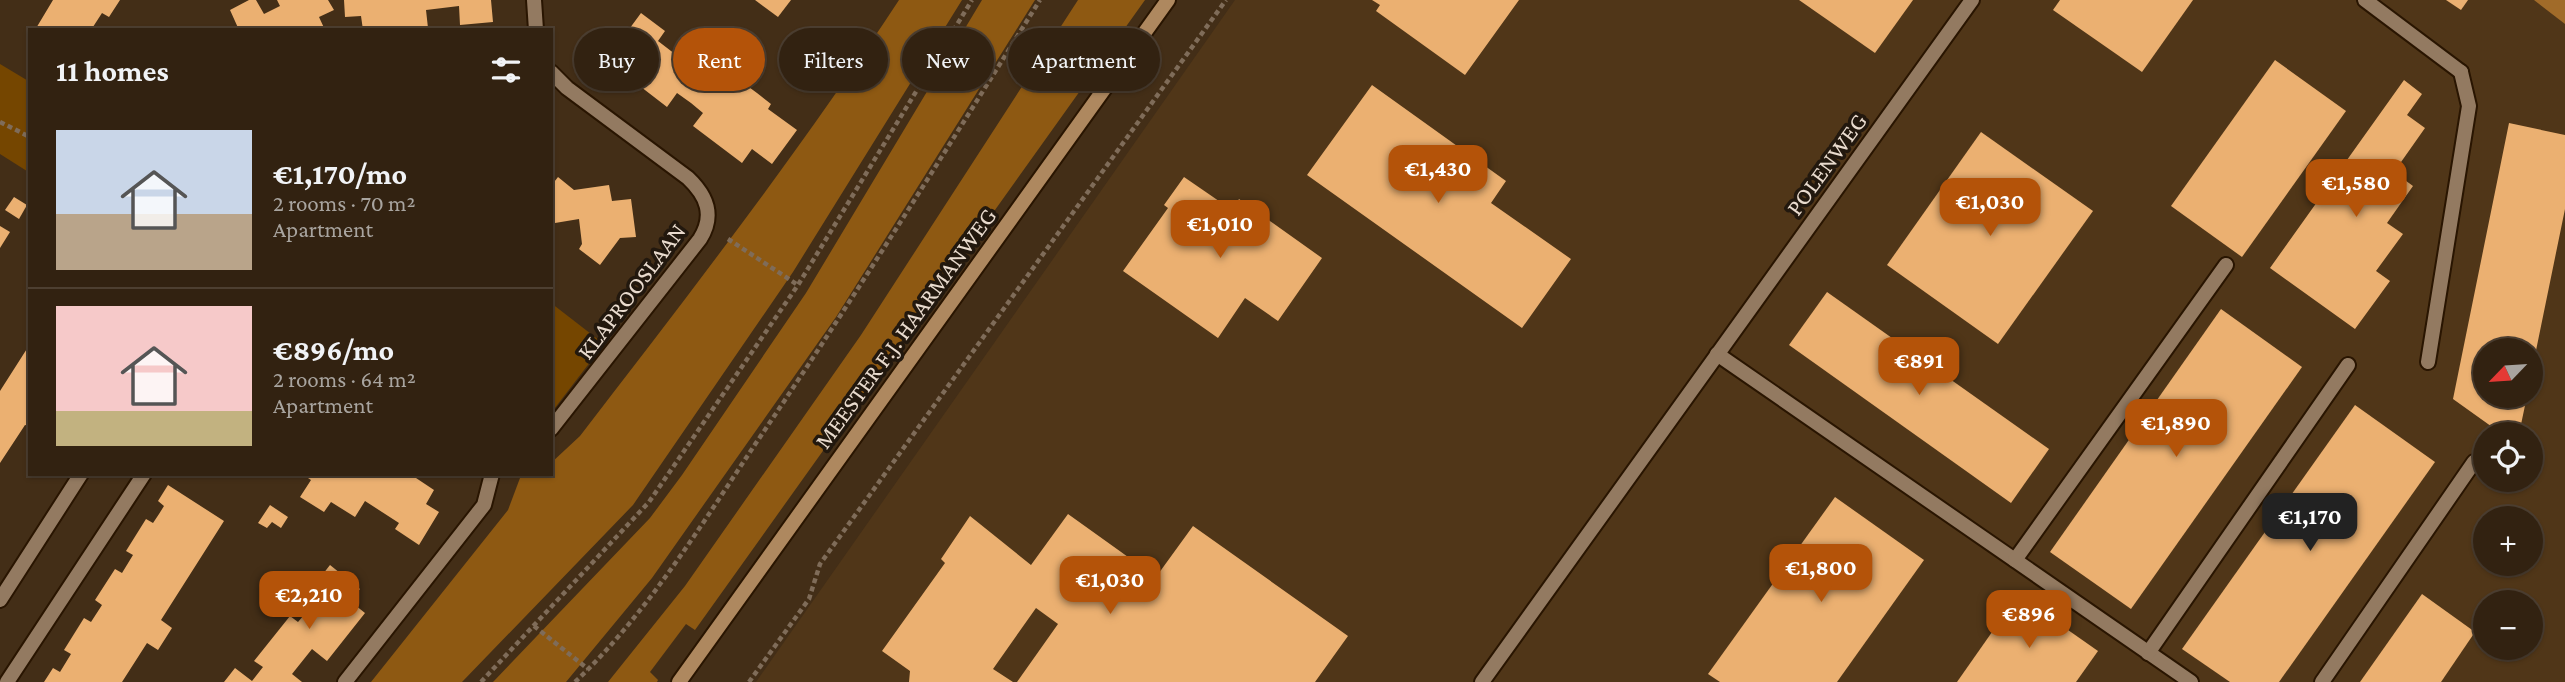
<!DOCTYPE html>
<meta charset="utf-8">
<style>
body{margin:0;font-family:"Crimson Pro",serif;background:#3d2f1f;color:#f1f3f6;height:100vh;display:flex;flex-direction:column;font-size:26px;white-space:nowrap}
*{box-sizing:border-box;margin:0}
p{font-size:23px;color:#a8a49f}
.icon{flex:none;width:38px;height:38px;fill:none;stroke:currentColor;stroke-width:2;stroke-linecap:round;stroke-linejoin:round}
.map{position:relative;flex:1;overflow:hidden}
.drawer{position:absolute;left:28px;top:28px;width:525px;height:448px;display:flex;flex-direction:column;background:#322211;border-radius:0px;box-shadow:0 2px 5px #0004,0 0 0 2px #4d3f31}
.drawer>*{flex:none}
.hud{position:absolute;left:574px;top:28px;width:665px;height:63px;display:flex;gap:14px}
.needle{width:46px;rotate:245deg}
.controls{position:absolute;left:2473px;top:338px;display:grid;gap:14px}
.controls a{display:grid;place-items:center;width:70px;height:70px;border-radius:50%;background:#322211;box-shadow:0 2px 5px #0004,0 0 0 2px #4d3f31;font-size:35px}
.price{position:absolute;translate:-50% -60px;padding:0 16px;border-radius:14px;background:#b45309;color:#fff;font-size:23px;line-height:46px;filter:drop-shadow(0 2px 4px #0008)}
.price::after{content:'';position:absolute;left:50%;top:42px;width:21px;height:16px;margin-left:-10px;background:inherit;clip-path:polygon(0 0,100% 0,50% 100%)}
.price.selected{background:#222;color:#fff}
ul{padding:0;list-style:none}
li{display:flex;align-items:center;gap:21px;height:175px;padding:0 28px}
li+li{border-top:2px solid #4d3f31}
li span{display:grid;place-items:center;flex:none;width:196px;height:140px;border-radius:0px;color:#555}
li>.icon{margin-inline-start:auto}
span .icon{width:84px;height:84px;fill:#fffc;stroke-width:1}
li b{font-size:30px}
h2{display:flex;justify-content:space-between;align-items:center;height:84px;padding:0 28px;font-size:30px}
.chip{padding:0 24px;border-radius:32px;background:#322211;box-shadow:0 2px 5px #0004,0 0 0 2px #4d3f31;font-size:24px;line-height:63px}
.chip.selected{background:#b45309;color:#fff}
.map>svg:first-child{display:block}
</style>
<div class="map">
<svg width="2565" height="682" viewBox="0 0 2565 682">
<rect width="100%" height="100%" fill="#432e17"/>
<path fill="#503618" fill-rule="evenodd" d="M1235,0H2565V682H756ZM2485,350H2530V396H2485ZM2485,434H2530V480H2485ZM2485,518H2530V564H2485ZM2485,602H2530V648H2485Z"/>
<g fill="#754600">
<polygon points="0,64 30,82 30,173 0,154"/>
<polygon points="551,303 604,344 551,413"/>
</g>
<g fill="#8e5912">
<path d="M899,0H962L793,272L633,505L462,682H371L508,510L520,478L531,474H551V463L580,436C690,293 800,151 899,0Z"/>
<polygon points="982,0 1035,0 836,317 652,578 566,682 493,682 650,518 682,475 806,293"/>
<polygon points="1078,0 1145,0 695,630 686,624 650,672 658,680 657,682 608,682 685,586 861,335"/>
</g>
<polygon fill="#a16b29" points="2534,0 2565,0 2565,24"/>
<g fill="#ebb071">
<polygon points="53,0 120,0 109,17 102,13 91,30 35,30"/>
<polygon points="249,0 256,0 264,14 280,6 277,0 328,0 334,10 319,17 325,30 239,30 230,10"/>
<polygon points="344,0 491,0 493,22 460,25 459,6 426,10 428,28 363,30 361,16 345,17"/>
<polygon points="755,0 791,0 778,17"/>
<polygon points="1372,0 1519,0 1465,75 1376,11 1380,5"/>
<polygon points="1799,0 1913,0 1875,53"/>
<polygon points="2060,0 2193,0 2142,72 2053,10"/>
<polygon points="2446,0 2468,0 2461,10"/>
<polygon points="641,13 665,31 658,41 684,61 692,52 708,64 717,53 724,58 716,70 738,87 742,82 757,93 771,104 768,109 797,130 772,164 752,149 742,163 693,126 703,113 691,103 677,93 667,107 619,70 629,57 616,47"/>
<polygon points="2275,60 2346,111 2242,257 2171,206"/>
<polygon points="2404,80 2422,94 2407,115 2425,128 2394,172 2413,186 2387,223 2403,234 2376,271 2390,281 2355,329 2270,268"/>
<polygon points="1372,85 1506,181 1491,203 1571,259 1522,328 1307,175"/>
<polygon points="2509,123 2565,135 2565,209 2532,370 2530,350 2485,350 2485,396 2527,396 2519,434 2502,434 2453,399"/>
<polygon points="1981,132 2093,211 1998,344 1887,265"/>
<polygon points="558,177 574,190 609,185 612,201 631,199 636,237 620,238 600,265 579,249 582,244 579,219 555,223 551,220 551,186"/>
<polygon points="1184,177 1232,210 1239,199 1322,258 1278,321 1245,298 1218,338 1123,271 1168,208 1164,205"/>
<polygon points="14,197 27,205 19,219 5,210"/>
<polygon points="0,226 10,232 0,248"/>
<polygon points="1827,292 2049,449 2011,503 1789,345"/>
<polygon points="2221,309 2302,367 2131,609 2050,552"/>
<polygon points="30,344 30,426 25,425 0,463 0,391"/>
<polygon points="2355,405 2435,462 2279,682 2230,682 2182,649"/>
<polygon points="302,474 410,474 434,490 426,504 439,512 419,545 395,529 399,523 365,501 355,517 331,502 324,512 300,497 311,480"/>
<polygon points="168,485 224,521 161,620 172,628 158,650 147,643 122,682 44,682 53,668 60,672 71,654 64,650 84,618 91,622 102,605 95,600 115,569 122,573 133,555 126,551 146,519 153,523 159,514 164,506 158,501"/>
<polygon points="1835,497 1924,560 1837,682 1720,682 1708,674"/>
<polygon points="270,505 288,517 281,528 272,522 267,528 258,523"/>
<polygon points="1068,514 1156,577 1193,526 1348,636 1315,682 1017,682 1058,624 1036,608 993,669 1013,682 909,682 910,671 882,651 945,563 941,559 970,516 1031,565"/>
<polygon points="330,565 360,589 350,601 365,613 327,661 312,649 292,674 302,682 224,682 235,668 252,681 263,667 254,661 290,616 298,622 310,608 320,594 312,588"/>
<polygon points="2422,594 2475,632 2441,682 2360,682"/>
<polygon points="2018,595 2098,651 2076,682 1957,682"/>
</g>
<g fill="none" stroke-linecap="round" stroke-linejoin="round">
<defs>
<g id="lane">
<polyline points="1717,354 2191,682"/>
<polyline points="2428,362 2469,106 2461,72"/>
<polyline points="2015,560 2226,265"/>
<polyline points="2148,653 2348,365"/>
<polyline points="2322,682 2474,462"/>
</g>
<g id="street">
<polyline points="534,0 536,30"/>
<polyline points="2365,0 2461,72"/>
<path d="M551,72L567,88L688,178C707,196 715,215 700,239L551,429"/>
<polyline points="0,600 81,474"/>
<polyline points="7,682 144,474"/>
<polyline points="345,682 484,505 492,474"/>
<polyline points="1482,682 1972,0"/>
</g>
<polyline id="secondary" points="679,682 1168,0"/>
</defs>
<use href="#lane" stroke="#291501" stroke-width="18"/>
<use href="#street" stroke="#291501" stroke-width="18"/>
<use href="#secondary" stroke="#291501" stroke-width="18"/>
<g stroke="#7f6c59" stroke-width="4.5" stroke-dasharray="5 3.5" stroke-linecap="butt">
<polyline points="0,122 30,137"/>
<polyline points="728,239 798,285"/>
<polyline points="534,626 588,669"/>
<polyline points="481,682 649,502 798,285 972,0"/>
<path d="M575,682C646,615 700,527 754,446C853,300 946,150 1040,0"/>
<polyline points="749,682 809,599 820,564 1226,0"/>
</g>
<use href="#lane" stroke="#937a61" stroke-width="14"/>
<use href="#street" stroke="#937a61" stroke-width="14"/>
<use href="#secondary" stroke="#ae885f" stroke-width="14"/>
</g>
<g text-anchor="middle" dominant-baseline="central" stroke-width="7" stroke-linejoin="round" paint-order="stroke">
<g font-size="24" fill="#e9dbce" stroke="#22180e">
<text transform="translate(1826 164) rotate(-54)">POLENWEG</text>
<text transform="translate(631 291) rotate(-53)">KLAPROOSLAAN</text>
<text transform="translate(905 328) rotate(-54)">MEESTER F.J. HAARMANWEG</text>
</g>
</g>
</svg>
<div class="controls">
<a><svg class="needle" viewBox="-14 -14 28 28"><path d="M0-13l5 13h-10z" fill="#e53935"/><path d="M0 13l5-13h-10z" fill="#a8a49f"/></svg></a>
<a><svg class="icon" aria-label="locate" viewBox="0 0 24 24"><circle cx="12" cy="12" r="6"/><path d="M12 2v4M12 18v4M2 12h4M18 12h4"/></svg></a>
<a>+</a>
<a>−</a>
</div>
<b class="price" style="left:1438px;top:205px">€1,430</b>
<b class="price" style="left:2356px;top:219px">€1,580</b>
<b class="price" style="left:1990px;top:238px">€1,030</b>
<b class="price" style="left:1220px;top:260px">€1,010</b>
<b class="price" style="left:1919px;top:397px">€891</b>
<b class="price" style="left:2176px;top:459px">€1,890</b>
<b class="price selected" style="left:2310px;top:553px">€1,170</b>
<b class="price" style="left:1821px;top:604px">€1,800</b>
<b class="price" style="left:1110px;top:616px">€1,030</b>
<b class="price" style="left:309px;top:631px">€2,210</b>
<b class="price" style="left:2029px;top:650px">€896</b>
<div class="hud">
<a class="chip">Buy</a>
<a class="chip selected">Rent</a>
<a class="chip">Filters</a>
<a class="chip">New</a>
<a class="chip">Apartment</a>
</div>
<section class="drawer">
<h2>11 homes<svg class="icon" aria-label="filters" viewBox="0 0 24 24"><path d="M4 7h16M4 17h16"/><circle cx="9" cy="7" r="2"/><circle cx="15" cy="17" r="2"/></svg></h2>
<ul>
<li><span style="background:linear-gradient(#c9d6e8 60%,#b9a48a 0)"><svg class="icon" aria-label="home" viewBox="0 0 24 24"><path d="M3 11l9-7 9 7M6 9v11h12V9"/></svg></span><div><b>€1,170/mo</b><p>2 rooms · 70 m²</p><p>Apartment</p></div></li>
<li><span style="background:linear-gradient(#f6c9c9 75%,#c2b280 0)"><svg class="icon" aria-label="home" viewBox="0 0 24 24"><path d="M3 11l9-7 9 7M6 9v11h12V9"/></svg></span><div><b>€896/mo</b><p>2 rooms · 64 m²</p><p>Apartment</p></div></li>
</ul>
</section>
</div>
